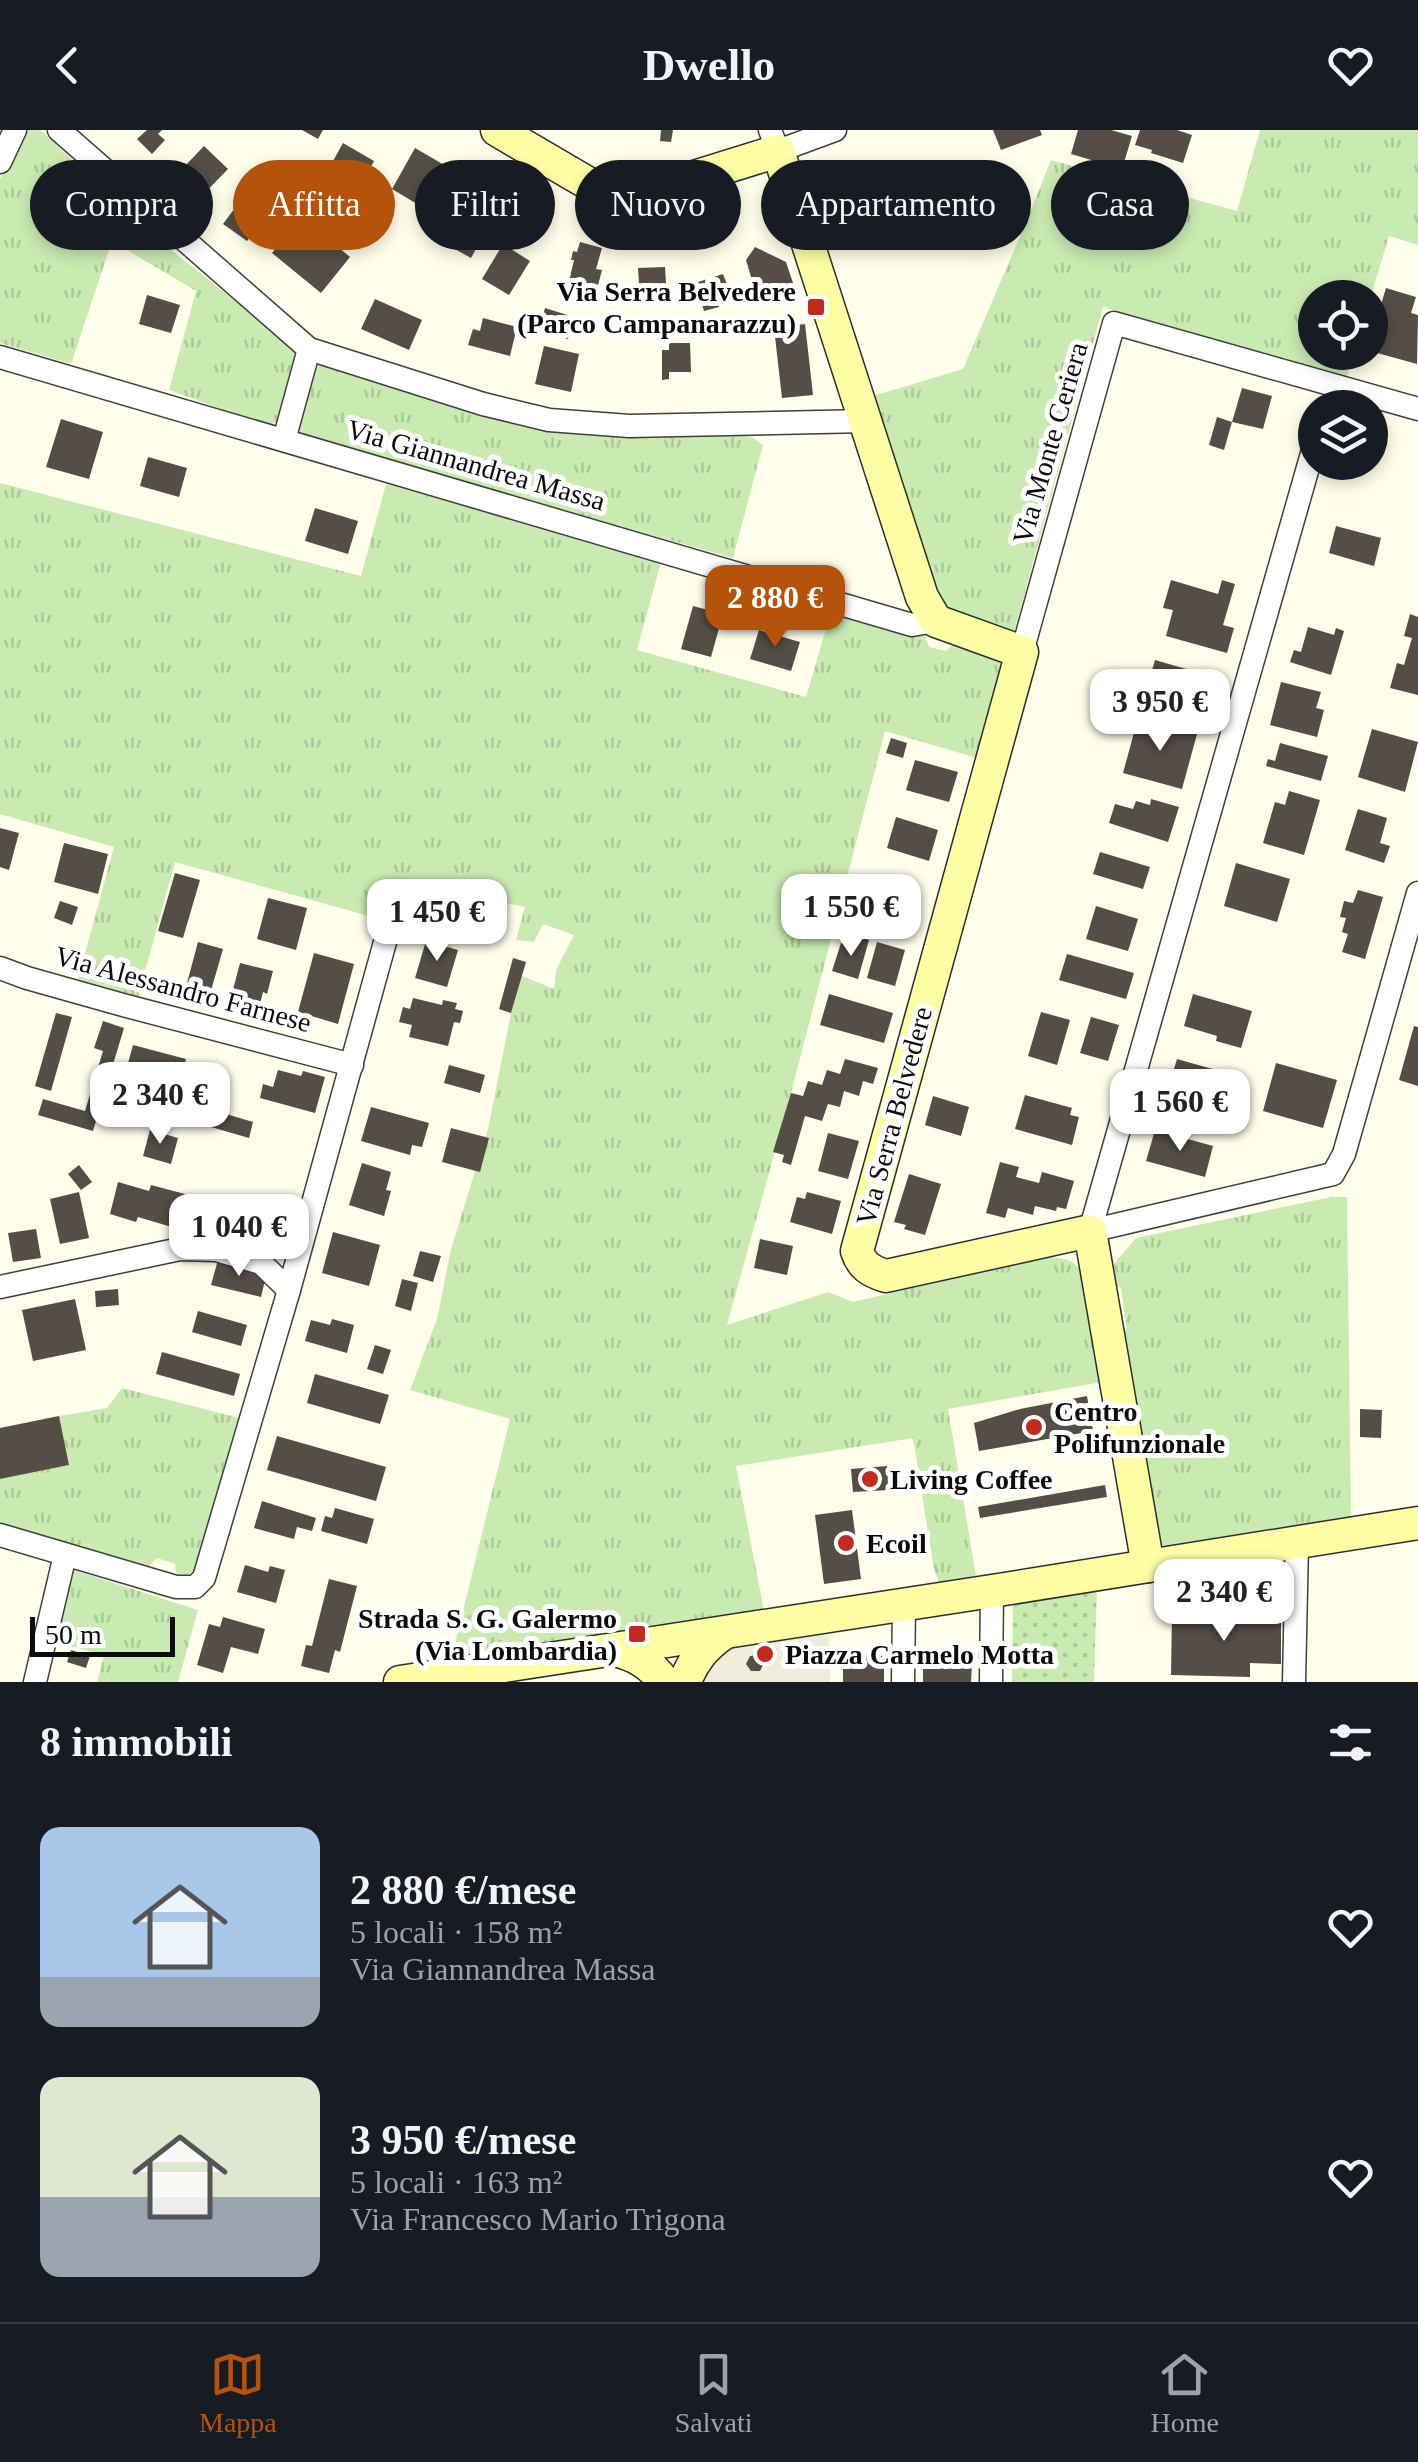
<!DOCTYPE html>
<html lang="it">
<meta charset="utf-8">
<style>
body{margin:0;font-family:Georgia,serif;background:#242831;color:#f1f3f6;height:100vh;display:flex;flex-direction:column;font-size:38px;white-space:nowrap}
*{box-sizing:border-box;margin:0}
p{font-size:32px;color:#9ea1a6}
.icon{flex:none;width:55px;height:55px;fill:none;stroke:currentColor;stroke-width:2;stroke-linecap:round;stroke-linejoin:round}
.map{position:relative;height:1552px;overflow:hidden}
.drawer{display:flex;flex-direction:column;background:#171b24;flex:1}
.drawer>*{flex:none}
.top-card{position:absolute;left:30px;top:30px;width:1360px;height:90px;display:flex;gap:20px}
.buttons{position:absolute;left:1298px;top:150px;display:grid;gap:20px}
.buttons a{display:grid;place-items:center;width:90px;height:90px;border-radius:50%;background:#171b24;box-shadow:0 5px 15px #0003;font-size:50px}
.scale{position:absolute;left:30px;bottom:25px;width:145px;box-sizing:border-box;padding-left:10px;border:5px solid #0c0c0c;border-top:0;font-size:28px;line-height:35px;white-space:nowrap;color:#0c0c0c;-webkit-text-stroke:8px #fff;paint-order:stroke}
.price{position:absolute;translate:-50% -85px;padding:0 22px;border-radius:20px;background:#fff;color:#222;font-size:32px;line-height:65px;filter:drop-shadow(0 2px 5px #0008)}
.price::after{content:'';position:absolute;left:50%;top:60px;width:30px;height:22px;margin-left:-15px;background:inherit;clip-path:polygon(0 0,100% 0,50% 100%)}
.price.current{background:#b45309;color:#fff}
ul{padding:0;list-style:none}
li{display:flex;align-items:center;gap:30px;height:250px;padding:0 40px}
li span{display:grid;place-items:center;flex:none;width:280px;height:200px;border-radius:20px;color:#555}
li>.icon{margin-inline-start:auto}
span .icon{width:120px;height:120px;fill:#fffc;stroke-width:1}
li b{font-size:42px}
h2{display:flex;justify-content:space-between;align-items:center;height:120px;padding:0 40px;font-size:42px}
.tag{padding:0 35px;border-radius:45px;background:#171b24;box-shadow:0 5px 15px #0003;font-size:35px;line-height:90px}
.tag.current{background:#b45309;color:#fff}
header{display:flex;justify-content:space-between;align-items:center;height:130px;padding:0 40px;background:#171b24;font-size:45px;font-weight:800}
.tab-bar{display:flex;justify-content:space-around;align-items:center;height:140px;border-top:2px solid #363941;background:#171b24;font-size:28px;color:#9ea1a6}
.tab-bar a{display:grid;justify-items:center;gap:5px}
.tab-bar .current{color:#b45309}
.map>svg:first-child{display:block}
</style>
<header><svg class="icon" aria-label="back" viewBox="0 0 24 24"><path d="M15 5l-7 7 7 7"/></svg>Dwello<svg class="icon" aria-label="heart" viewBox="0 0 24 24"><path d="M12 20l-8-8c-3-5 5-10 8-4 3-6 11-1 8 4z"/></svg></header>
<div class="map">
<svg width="1418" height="1552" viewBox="0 0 1418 1552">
<defs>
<pattern id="grass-tufts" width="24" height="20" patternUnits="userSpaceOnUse" patternTransform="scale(2.5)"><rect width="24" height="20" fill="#c9ebb2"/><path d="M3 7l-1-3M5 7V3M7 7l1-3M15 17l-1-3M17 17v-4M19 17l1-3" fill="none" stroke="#abc898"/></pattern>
<pattern id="park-dots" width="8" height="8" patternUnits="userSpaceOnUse" patternTransform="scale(2.5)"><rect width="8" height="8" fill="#c9ebb2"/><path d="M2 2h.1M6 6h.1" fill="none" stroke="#abc898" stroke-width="1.8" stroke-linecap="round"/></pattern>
</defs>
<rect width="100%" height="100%" fill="#fffeea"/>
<g fill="url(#grass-tufts)">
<polygon points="24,0 40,0 156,108 296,219 280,292 265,295 169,260 196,161 112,111 71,234 0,213 0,49"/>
<polygon points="1260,0 1418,0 1418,115 1389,106 1370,169 1315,168 1315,222 1354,223 1347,247 1103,177 1014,502 946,478 939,466 870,267 963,239 1025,95 1051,30 1237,81"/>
<polygon points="320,233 482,281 728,302 752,307 763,315 733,428 329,314 299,301 296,290 313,238"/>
<path d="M0,353L361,446L386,354L661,432L637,520L806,567L831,482L925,507L929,517L946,521L952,515L1001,530L1004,537L977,628L885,601L791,963L727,1195L828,1162L853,1172L1044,1127C1058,1128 1070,1127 1080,1139L1102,1252L948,1279L976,1446L939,1452L934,1440L913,1308L736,1336L764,1481L451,1530L510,1289L410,1260L437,1189L451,1119L488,999L511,883L522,846L554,859L556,840L574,805L543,794L534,812L516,810L525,777L506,773L499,801L471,795L466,813L175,732L138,867L78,849L114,717L0,684Z"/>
<polygon points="1331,1067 1347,1067 1351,1390 1166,1421 1164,1416 1160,1415 1147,1328 1142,1327 1123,1202 1127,1200 1121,1158 1115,1156 1113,1135 1136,1108"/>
<path d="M122,1258L240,1288L199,1434C193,1443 188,1446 177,1447L175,1434L157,1428L147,1438L0,1393V1349L69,1335L59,1286L107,1278Z"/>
<polygon points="70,1439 198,1480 178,1552 97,1552 104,1525 52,1511"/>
</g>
<polygon fill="url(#park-dots)" points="1097,1455 1094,1552 1012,1552 1013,1468"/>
<polygon fill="#eeecda" points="829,1486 830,1552 685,1552 707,1515"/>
<g fill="#554e47">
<polygon points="147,0 162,0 158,4 165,10 152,24 137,9"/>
<polygon points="302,0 323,0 318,9"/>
<polygon points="661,0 673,0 671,12 660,11"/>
<polygon points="993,0 1040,0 1042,5 1001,20"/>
<polygon points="1078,0 1111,0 1132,6 1122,39 1071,24"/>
<polygon points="1140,0 1177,0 1192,5 1183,33 1151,23 1152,20 1135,15"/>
<polygon points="343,13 374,31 359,58 328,40"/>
<polygon points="204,16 228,39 189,79 165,57"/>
<polygon points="415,18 446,36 422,77 392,59"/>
<polygon points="258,47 287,68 276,83 270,79 247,111 223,94"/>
<polygon points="483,65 500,75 471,128 453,118"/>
<polygon points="302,87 350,127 321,163 272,123"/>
<polygon points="580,112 602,118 596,139 602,140 596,163 568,156 574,130 571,130 573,121 577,122"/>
<polygon points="503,114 530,131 509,165 482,149"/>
<polygon points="755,117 786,132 796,162 759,174 746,130"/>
<polygon points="665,137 667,169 640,170 638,138"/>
<polygon points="723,144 730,162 716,167 719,177 704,181 695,153"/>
<polygon points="1386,158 1416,167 1411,183 1418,185 1417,234 1370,221 1370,211"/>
<polygon points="147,165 180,175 171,203 139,194"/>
<polygon points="375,169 422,190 409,220 361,199"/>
<polygon points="545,178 574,187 568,209 539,200"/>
<polygon points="483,188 517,197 510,226 468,215 473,199 480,201"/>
<polygon points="805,194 813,265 782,268 774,198"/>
<polygon points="669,213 690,213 691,242 669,242 669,249 662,250 662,220 669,220"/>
<polygon points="544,216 579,224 571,262 535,254"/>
<polygon points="1242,258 1272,266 1263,299 1232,292"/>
<polygon points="1217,287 1232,292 1224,320 1209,315"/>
<polygon points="61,289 103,302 89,349 46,337"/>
<polygon points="148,327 187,338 179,367 140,356"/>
<polygon points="315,378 358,391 348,424 305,411"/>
<polygon points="1336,396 1381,408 1374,436 1329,423"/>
<polygon points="1171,450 1218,464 1222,450 1235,454 1223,495 1234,498 1227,523 1166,506 1173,480 1163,478"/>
<polygon points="693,476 723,484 711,527 681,519"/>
<polygon points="1410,484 1418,487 1418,565 1390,558 1397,533 1404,535 1412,508 1404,506"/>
<polygon points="1308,497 1334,505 1336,498 1344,501 1331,545 1290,532 1294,520 1301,522"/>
<polygon points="759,500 800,512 791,541 750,529"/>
<polygon points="1155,530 1200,543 1188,584 1143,571"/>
<polygon points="1281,552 1321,562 1316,578 1324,580 1317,607 1270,595"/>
<polygon points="1138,588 1197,604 1182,659 1123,643"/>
<polygon points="1372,599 1418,612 1405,662 1358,647"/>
<polygon points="891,608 907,613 903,628 886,623"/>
<polygon points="1280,613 1328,626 1321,651 1266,636 1268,629 1275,631"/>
<polygon points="915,630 958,642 949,672 906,660"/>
<polygon points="1289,661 1320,670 1304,725 1263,713 1275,672 1285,675"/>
<polygon points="1151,669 1179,677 1168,712 1109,693 1115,674 1133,679 1136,671 1150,675"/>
<polygon points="1358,679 1387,688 1380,713 1390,716 1384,733 1345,720"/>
<polygon points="896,687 938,700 929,731 887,718"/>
<polygon points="0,698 19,703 9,740 0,737"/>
<polygon points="64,713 108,724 98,764 54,752"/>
<polygon points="1100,722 1150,737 1143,759 1093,744"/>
<polygon points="1236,733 1290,749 1277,792 1224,776"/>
<polygon points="175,743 200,750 183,808 158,801"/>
<polygon points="872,745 920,760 910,793 862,778"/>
<polygon points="1358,760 1383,767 1365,829 1342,822 1348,804 1342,802 1346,788 1340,787 1344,771 1353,773"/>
<polygon points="268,768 307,778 296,820 257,809"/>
<polygon points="60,771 78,777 72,795 54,788"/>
<polygon points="1096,776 1138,789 1128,821 1086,809"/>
<polygon points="858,807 869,810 858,849 832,841 841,813 855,817"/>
<polygon points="426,811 458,820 447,857 415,848"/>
<polygon points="198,812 223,819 208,871 184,864"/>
<polygon points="877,812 905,820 895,856 867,848"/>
<polygon points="314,823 354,834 338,894 298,882"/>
<polygon points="1067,824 1134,843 1126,869 1059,850"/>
<polygon points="513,828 526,832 511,883 499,879"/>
<polygon points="240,833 273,841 267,864 263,862 259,878 230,871"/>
<polygon points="829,864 893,883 884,913 820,895"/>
<polygon points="1193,864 1252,881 1241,918 1216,911 1217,906 1184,896"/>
<polygon points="413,868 442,875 443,870 457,873 455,879 463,881 460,893 454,892 448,916 409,907 412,895 399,892 403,877 410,879"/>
<polygon points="1041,882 1070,890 1057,935 1028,926"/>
<polygon points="56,883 72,887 51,961 35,956"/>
<polygon points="1091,887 1119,895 1108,931 1080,923"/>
<polygon points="103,891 124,898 93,1001 38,985 43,969 85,981 103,921 94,918"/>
<polygon points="1414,896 1418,897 1418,956 1399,950"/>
<polygon points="133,915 186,929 170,984 118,970"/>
<polygon points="845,929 878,938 873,954 863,951 859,966 844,961 840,977 828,974 822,991 805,986 791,1035 782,1032 784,1025 773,1022 791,963 803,966 808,951 822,955 827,940 840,944"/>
<polygon points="1177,929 1223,942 1215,967 1210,966 1205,984 1164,972"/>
<polygon points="1276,933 1337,950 1323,998 1263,981"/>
<polygon points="449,935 485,945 480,963 444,953"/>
<polygon points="278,940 301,946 303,941 325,947 315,983 260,968 263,954 273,957"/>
<polygon points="1025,965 1072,978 1070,985 1079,987 1072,1015 1015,999"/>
<polygon points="933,966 969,977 961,1006 925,995"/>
<polygon points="371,977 429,993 422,1017 412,1015 410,1025 361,1011"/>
<polygon points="216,981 253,992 249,1008 211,997"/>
<polygon points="451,998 489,1008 480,1042 442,1032"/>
<polygon points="150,1000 178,1008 171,1034 143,1026"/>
<polygon points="1155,1000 1213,1016 1205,1047 1146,1031"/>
<polygon points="828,1003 859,1011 848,1049 818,1041"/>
<polygon points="1000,1032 1019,1037 1016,1047 1039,1053 1042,1042 1074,1051 1066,1079 1057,1077 1056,1081 1035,1076 1033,1085 1008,1078 1005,1088 986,1083"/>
<polygon points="362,1033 391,1042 386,1060 391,1061 384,1086 349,1075"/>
<polygon points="79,1035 92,1052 81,1060 68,1044"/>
<polygon points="909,1044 941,1054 925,1105 904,1099 906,1095 894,1092"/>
<polygon points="118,1052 149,1061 151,1055 185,1064 175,1098 138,1087 136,1092 110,1084"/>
<polygon points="79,1062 89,1108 60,1114 50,1069"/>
<polygon points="807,1062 841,1071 832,1104 790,1092 797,1067 805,1069"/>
<polygon points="36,1099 41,1128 13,1132 8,1103"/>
<polygon points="333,1102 380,1115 369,1156 322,1143"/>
<polygon points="760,1109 793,1116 787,1145 754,1138"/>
<polygon points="420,1121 441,1126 433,1152 413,1146"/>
<polygon points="218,1130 267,1142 261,1167 211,1155"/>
<polygon points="402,1149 418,1153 411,1181 395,1176"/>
<polygon points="118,1159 119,1175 96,1177 95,1161"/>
<polygon points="75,1169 86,1220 33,1231 22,1180"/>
<polygon points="198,1181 247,1195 241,1216 192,1202"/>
<polygon points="332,1189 354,1195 347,1223 305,1211 311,1190 330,1195"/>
<polygon points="375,1215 391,1220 383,1244 367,1239"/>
<polygon points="162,1222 240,1244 234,1266 156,1244"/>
<polygon points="315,1244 389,1265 380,1294 307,1273"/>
<polygon points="1087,1266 1093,1301 979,1321 974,1293 1020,1279"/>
<polygon points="1360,1279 1382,1280 1381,1308 1360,1307"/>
<polygon points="59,1286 69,1335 0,1349 0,1298"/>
<polygon points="277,1306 386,1337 376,1371 267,1340"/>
<polygon points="887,1336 889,1360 853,1362 851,1339"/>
<polygon points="1105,1355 1107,1367 980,1388 978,1377"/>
<polygon points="262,1371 316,1388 312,1401 297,1397 294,1409 254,1398"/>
<polygon points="335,1378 374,1389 367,1414 321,1401 325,1386 332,1388"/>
<polygon points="852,1380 861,1449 824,1454 815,1385"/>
<polygon points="245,1435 268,1442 270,1436 285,1440 276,1473 237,1462"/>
<polygon points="329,1449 357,1456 340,1522 335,1520 329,1543 301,1536 306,1515 312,1516"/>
<polygon points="1172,1483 1281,1485 1281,1534 1250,1533 1250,1547 1171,1545"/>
<polygon points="223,1487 265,1499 258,1524 231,1517 223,1543 197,1535 209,1494 220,1497"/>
<polygon points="71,1520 90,1526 86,1538 67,1532"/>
<polygon points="759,1525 764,1533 760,1541 751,1541 746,1534 750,1526"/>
<polygon points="843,1525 884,1526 884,1552 843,1552"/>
<polygon points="923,1531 972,1533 971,1552 923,1552"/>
</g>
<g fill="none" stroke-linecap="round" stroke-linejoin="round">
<defs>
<g id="street">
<polyline points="59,0 309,219 483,274 549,290 629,296 867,291"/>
<polyline points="770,0 778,21 835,0"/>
<polyline points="0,32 15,0"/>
<polyline points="0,227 912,495 936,491"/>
<polyline points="284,310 309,219"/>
<polyline points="1315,313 1090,1101 1333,1044 1344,1024 1418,763"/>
<polyline points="1022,522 1114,193 1418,279"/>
<polyline points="0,838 27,848 123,875 352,935"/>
<polyline points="0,1157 180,1119 216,1120 261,1133 289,1160"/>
<polyline points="0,1405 176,1457 195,1457 204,1448 289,1160 390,794"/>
<polyline points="35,1552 65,1425"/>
<polyline points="903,1552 904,1475"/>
<polyline points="991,1552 992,1461"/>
<polyline points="1294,1552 1297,1413"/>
</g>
<g id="secondary">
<path d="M497,0L591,55L633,66L778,21L922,467L936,491L1022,522L857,1121C862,1136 870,1141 886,1146L1090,1101L1148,1436"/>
<path d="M614,1520C636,1525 651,1534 664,1552"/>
<polyline points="400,1552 992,1461 1418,1393"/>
<path d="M685,1552C693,1530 705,1516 724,1503"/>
</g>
</defs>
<use href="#street" stroke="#3f3f3f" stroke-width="25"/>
<use href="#secondary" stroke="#2e2e2e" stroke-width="35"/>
<use href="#street" stroke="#fff" stroke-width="22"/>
<use href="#secondary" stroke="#feffa5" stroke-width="32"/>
</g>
<g fill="#c22a1d" stroke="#fff" stroke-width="4">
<rect x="806" y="167" width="20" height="20" rx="5"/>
<circle cx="1034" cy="1297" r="10"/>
<circle cx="870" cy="1349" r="10"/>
<circle cx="846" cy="1413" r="10"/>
<rect x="627" y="1494" width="20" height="20" rx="5"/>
<circle cx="765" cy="1524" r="10"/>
</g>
<g text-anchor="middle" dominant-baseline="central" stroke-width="10" stroke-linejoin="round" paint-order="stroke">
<g font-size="28" font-weight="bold" fill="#0c0c0c" stroke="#fff" text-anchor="start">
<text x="796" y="161" text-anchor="end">Via Serra Belvedere<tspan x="796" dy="32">(Parco Campanarazzu)</tspan></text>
<text x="1054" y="1281">Centro<tspan x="1054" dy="32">Polifunzionale</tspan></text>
<text x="890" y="1349">Living Coffee</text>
<text x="866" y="1413">Ecoil</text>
<text x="617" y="1488" text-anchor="end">Strada S. G. Galermo<tspan x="617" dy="32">(Via Lombardia)</tspan></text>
<text x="785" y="1524">Piazza Carmelo Motta</text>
</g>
<g font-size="28" fill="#0c0c0c" stroke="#fff">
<text transform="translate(1050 313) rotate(-74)">Via Monte Ceriera</text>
<text transform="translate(476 335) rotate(16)">Via Giannandrea Massa</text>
<text transform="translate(183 859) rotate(15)">Via Alessandro Farnese</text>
<text transform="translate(894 986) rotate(-75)">Via Serra Belvedere</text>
</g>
</g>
</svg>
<div class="buttons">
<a><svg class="icon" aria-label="locate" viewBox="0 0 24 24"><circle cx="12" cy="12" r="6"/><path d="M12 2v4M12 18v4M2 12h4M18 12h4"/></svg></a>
<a><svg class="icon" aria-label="layers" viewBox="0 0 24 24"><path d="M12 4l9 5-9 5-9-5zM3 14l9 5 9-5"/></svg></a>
</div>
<div class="scale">50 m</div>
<b class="price current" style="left:775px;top:520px">2 880 €</b>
<b class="price" style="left:1160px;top:624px">3 950 €</b>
<b class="price" style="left:851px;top:829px">1 550 €</b>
<b class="price" style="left:437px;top:834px">1 450 €</b>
<b class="price" style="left:160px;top:1017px">2 340 €</b>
<b class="price" style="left:1180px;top:1024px">1 560 €</b>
<b class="price" style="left:239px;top:1149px">1 040 €</b>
<b class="price" style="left:1224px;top:1514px">2 340 €</b>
<div class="top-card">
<a class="tag">Compra</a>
<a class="tag current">Affitta</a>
<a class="tag">Filtri</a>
<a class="tag">Nuovo</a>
<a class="tag">Appartamento</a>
<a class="tag">Casa</a>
</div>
</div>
<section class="drawer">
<h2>8 immobili<svg class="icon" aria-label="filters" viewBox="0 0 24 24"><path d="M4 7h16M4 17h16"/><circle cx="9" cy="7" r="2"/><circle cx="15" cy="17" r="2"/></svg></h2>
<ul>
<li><span style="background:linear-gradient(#a9c7e8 75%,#9aa5b1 0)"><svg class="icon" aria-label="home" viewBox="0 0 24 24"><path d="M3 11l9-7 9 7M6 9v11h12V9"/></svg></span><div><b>2 880 €/mese</b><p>5 locali · 158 m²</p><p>Via Giannandrea Massa</p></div><svg class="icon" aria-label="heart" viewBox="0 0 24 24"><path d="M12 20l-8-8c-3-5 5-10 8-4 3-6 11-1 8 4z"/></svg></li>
<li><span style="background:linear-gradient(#dfe7d0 60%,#9aa5b1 0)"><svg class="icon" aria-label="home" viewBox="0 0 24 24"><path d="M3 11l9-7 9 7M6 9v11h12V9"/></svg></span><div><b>3 950 €/mese</b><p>5 locali · 163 m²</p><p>Via Francesco Mario Trigona</p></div><svg class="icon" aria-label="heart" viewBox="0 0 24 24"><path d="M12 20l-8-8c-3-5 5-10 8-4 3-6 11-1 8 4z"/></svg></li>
</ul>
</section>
<nav class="tab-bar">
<a class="current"><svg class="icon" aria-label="map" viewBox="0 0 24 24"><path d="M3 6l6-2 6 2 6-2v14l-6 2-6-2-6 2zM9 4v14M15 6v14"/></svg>Mappa</a>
<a><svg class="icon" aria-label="saved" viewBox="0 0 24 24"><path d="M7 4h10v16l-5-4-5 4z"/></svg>Salvati</a>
<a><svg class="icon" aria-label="home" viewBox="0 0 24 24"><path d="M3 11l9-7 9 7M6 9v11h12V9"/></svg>Home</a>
</nav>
